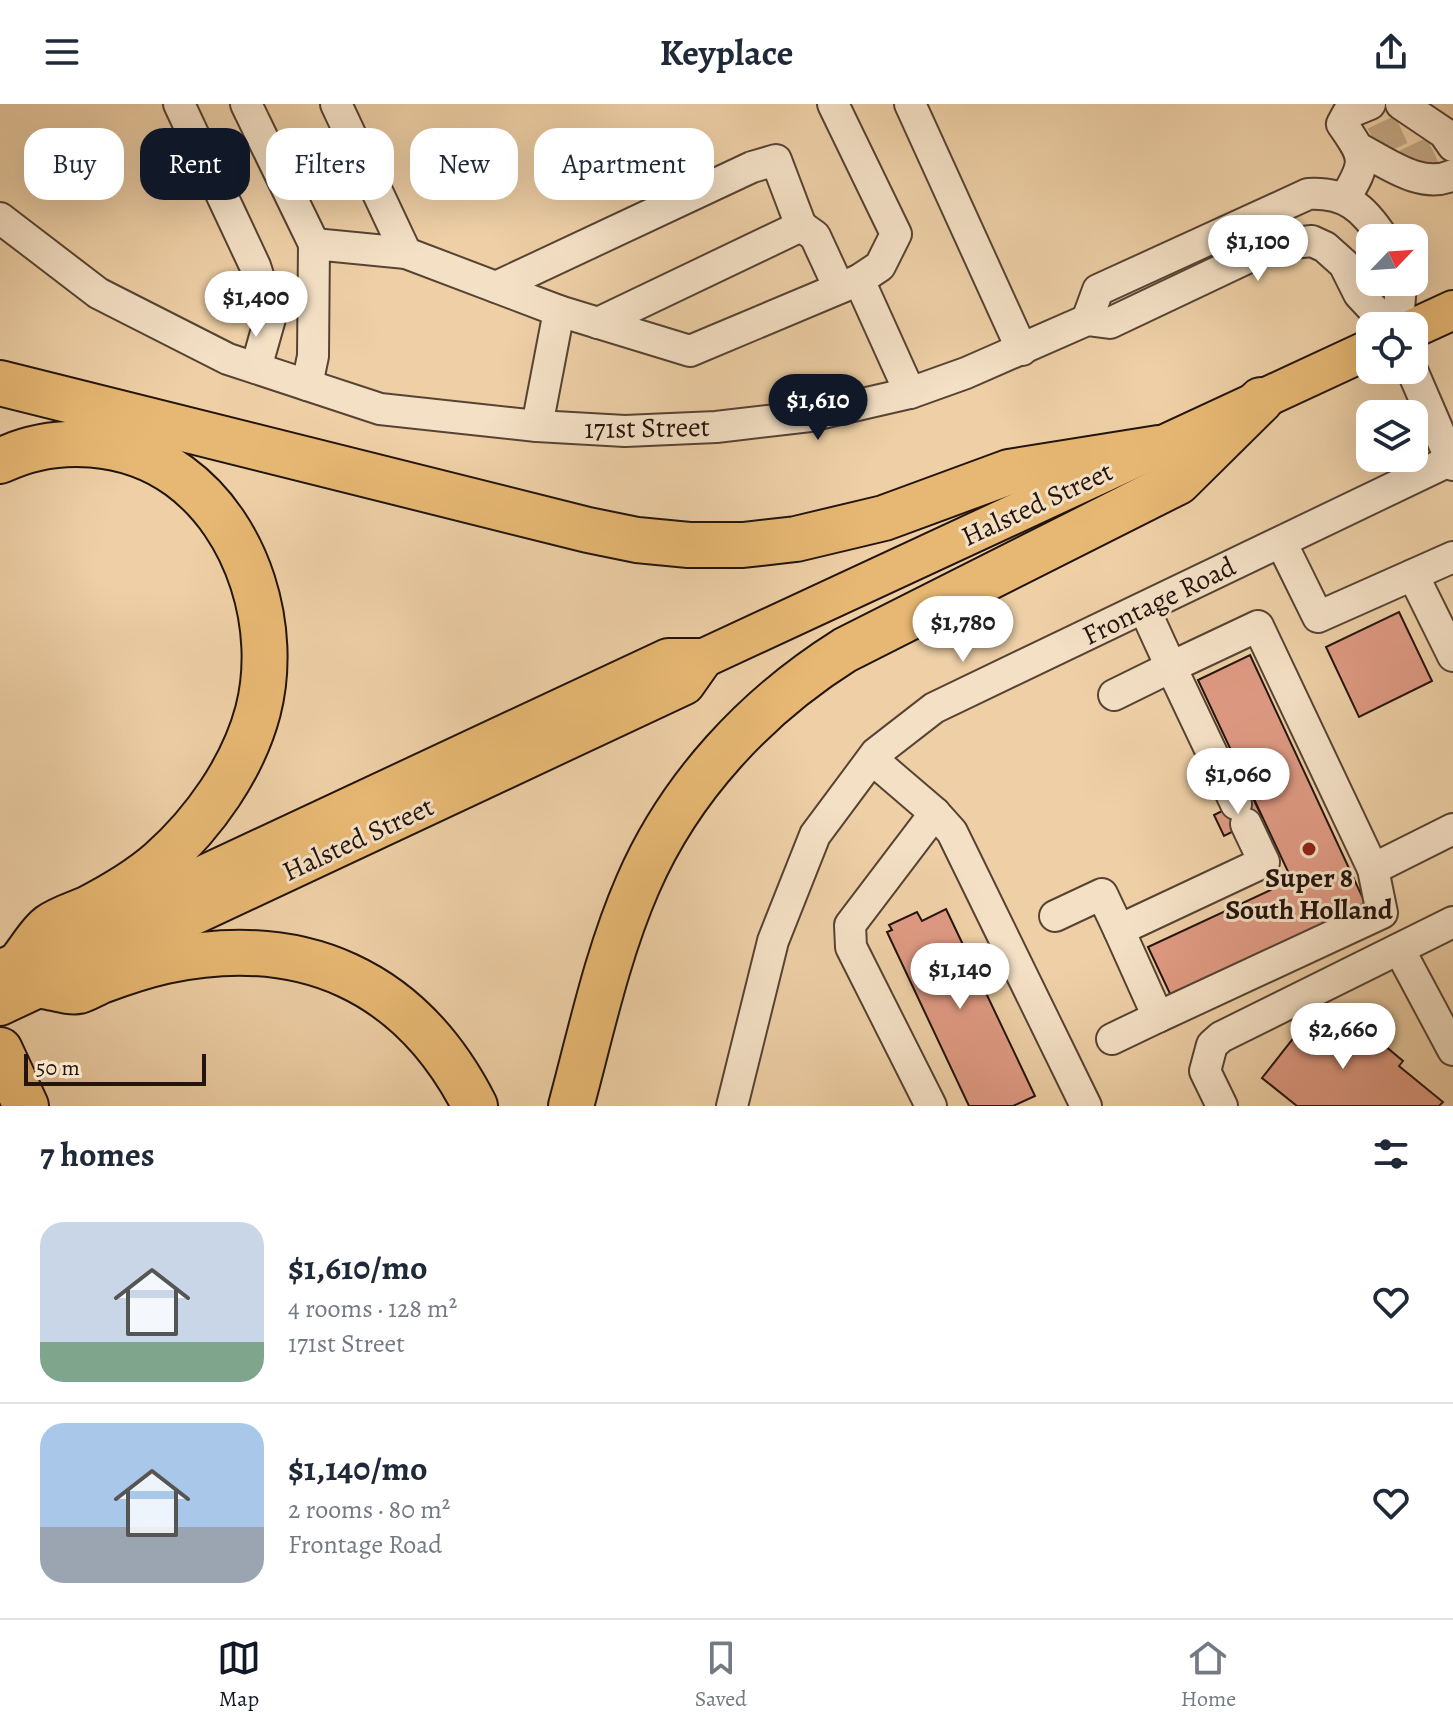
<!DOCTYPE html>
<meta charset="utf-8">
<style>
body{margin:0;font-family:Alegreya,serif;background:#f2f2f3;color:#1f2937;height:100vh;display:flex;flex-direction:column;font-size:30px;white-space:nowrap}
*{box-sizing:border-box;margin:0}
p{font-size:26px;color:#747a83}
.icon{flex:none;width:44px;height:44px;fill:none;stroke:currentColor;stroke-width:2;stroke-linecap:round;stroke-linejoin:round}
.map{position:relative;height:1002px;overflow:hidden}
.details{display:flex;flex-direction:column;background:#fff;flex:1}
.details>*{flex:none}
.banner{position:absolute;left:24px;top:24px;width:800px;height:72px;display:flex;gap:16px}
.needle{width:52px;rotate:65deg}
.controls{position:absolute;left:1356px;top:120px;display:grid;gap:16px}
.controls a{display:grid;place-items:center;width:72px;height:72px;border-radius:16px;background:#fff;box-shadow:0 8px 32px #0002;font-size:40px}
.scale{position:absolute;left:24px;bottom:20px;width:182px;box-sizing:border-box;padding-left:8px;border:4px solid #23140d;border-top:0;font-size:22px;line-height:28px;white-space:nowrap;color:#23140d;-webkit-text-stroke:6px #f4e0c5;paint-order:stroke}
.price{position:absolute;translate:-50% -68px;padding:0 18px;border-radius:28px;background:#fff;color:#222;font-size:26px;line-height:52px;filter:drop-shadow(0 2px 4px #0008)}
.price::after{content:'';position:absolute;left:50%;top:48px;width:24px;height:18px;margin-left:-12px;background:inherit;clip-path:polygon(0 0,100% 0,50% 100%)}
.price.current{background:#111827;color:#fff}
ul{padding:0;list-style:none}
li{display:flex;align-items:center;gap:24px;height:200px;padding:0 40px}
li+li{border-top:2px solid #e0e1e3}
li span{display:grid;place-items:center;flex:none;width:224px;height:160px;border-radius:24px;color:#555}
li>.icon{margin-inline-start:auto}
span .icon{width:96px;height:96px;fill:#fffc;stroke-width:1}
li b{font-size:34px}
h2{display:flex;justify-content:space-between;align-items:center;height:96px;padding:0 40px;font-size:34px}
.pill{padding:0 28px;border-radius:24px;background:#fff;box-shadow:0 8px 32px #0002;font-size:28px;line-height:72px}
.pill.current{background:#111827;color:#fff}
header{display:flex;justify-content:space-between;align-items:center;height:104px;padding:0 40px;background:#fff;font-size:36px;font-weight:700}
.tab-bar{display:flex;justify-content:space-around;align-items:center;height:112px;border-top:2px solid #e0e1e3;background:#fff;font-size:22px;color:#747a83}
.tab-bar a{display:grid;justify-items:center;gap:4px}
.tab-bar .current{color:#111827}
.map>svg:first-child{display:block}
</style>
<header><svg class="icon" aria-label="menu" viewBox="0 0 24 24"><path d="M4 6h16M4 12h16M4 18h16"/></svg>Keyplace<svg class="icon" aria-label="share" viewBox="0 0 24 24"><path d="M12 15V3M7 8l5-5 5 5M5 13v7h14v-7"/></svg></header>
<div class="map">
<svg width="1453" height="1002" viewBox="0 0 1453 1002">
<rect width="100%" height="100%" fill="#eecfa6"/>
<filter id="stains"><feTurbulence type="fractalNoise" baseFrequency=".0025" numOctaves="4"/><feColorMatrix values="0 0 0 0 .2 0 0 0 0 .09 0 0 0 0 .02 0 0 0 .5 -.17"/></filter>
<radialGradient id="worn" r=".72"><stop offset=".6" stop-color="#630" stop-opacity="0"/><stop offset="1" stop-color="#630" stop-opacity=".3"/></radialGradient>
<g fill="#df9a83" stroke="#23140d" stroke-width="2">
<polygon points="1399,508 1432,577 1359,613 1326,543"/>
<polygon points="1250,551 1367,803 1172,894 1148,843 1292,776 1198,576"/>
<polygon points="1252,692 1262,713 1224,732 1214,711"/>
<polygon points="946,805 1035,992 1013,1002 969,1002 887,828 892,826 889,821 917,808 922,817"/>
<polygon points="1317,904 1364,942 1372,931 1403,957 1399,962 1443,998 1439,1002 1297,1002 1262,974"/>
</g>
<g fill="none" stroke-linecap="round" stroke-linejoin="round">
<g stroke="#c5aa87" stroke-width="30" stroke-dasharray="30 15" stroke-linecap="butt">
<polyline points="1374,38 1402,25"/>
<polyline points="1406,60 1434,47"/>
</g>
<defs>
<g id="minor">
<polyline points="179,0 255,162 271,211 256,264"/>
<polyline points="246,0 314,140"/>
<polyline points="336,0 406,149"/>
<polyline points="833,0 896,130 880,162 859,176"/>
<polyline points="910,0 1022,246"/>
<polyline points="1401,0 1444,29 1453,42"/>
<path d="M1360,45C1387,59 1422,86 1453,71"/>
<path d="M1345,94C1367,58 1366,54 1342,20L1348,9L1370,0"/>
<polyline points="0,114 98,189 228,255 380,305 537,322 625,327 716,323 810,312 910,289 966,269 1087,216 1110,219 1266,145 1283,140 1312,137 1325,143 1344,160 1359,190 1389,222"/>
<polyline points="496,183 752,63 776,56 801,122"/>
<polyline points="559,207 690,247 859,176 910,289"/>
<path d="M1087,216L1098,186L1308,90C1345,88 1363,103 1383,134"/>
<polyline points="598,219 801,122 815,132 839,184"/>
<polyline points="1398,222 1401,178"/>
<polyline points="1412,266 1453,361"/>
<polyline points="307,281 313,252 314,140 406,149 559,207 537,322"/>
<polyline points="1281,438 1318,513 1453,453"/>
<polyline points="1413,471 1453,552"/>
<polyline points="1144,504 1171,563 1258,522 1373,765 1453,725"/>
<polyline points="1114,591 1171,563 1236,700"/>
<polyline points="872,655 935,709 952,728 1086,1002"/>
<polyline points="1246,720 1264,758 1119,826 1158,913 1382,809 1373,765"/>
<polyline points="1055,812 1102,790 1119,826"/>
<polyline points="1399,845 1453,946"/>
<polyline points="1112,935 1158,913"/>
<polyline points="732,1002 773,837 815,731 876,649 934,604 1451,356"/>
<polyline points="931,1002 851,843 850,821 935,709"/>
<polyline points="1222,1002 1205,967 1212,941 1221,933 1453,818"/>
</g>
<g id="major">
<polyline points="1414,224 1453,206"/>
<polyline points="0,866 668,554 704,554 1370,245"/>
<polyline points="0,902 685,581 704,554"/>
</g>
<g id="highway">
<polyline points="0,279 588,426 637,436 689,441 743,441 796,435 884,414 1009,368 1159,344"/>
<path d="M0,357C56,330 128,335 179,372C249,423 279,525 258,607C243,664 204,719 160,758C138,777 114,791 89,804C76,810 61,814 50,822C40,829 31,845 23,855"/>
<path d="M43,882C53,883 69,889 79,887C86,885 94,880 101,877C122,869 143,862 165,857C302,828 411,876 475,1002"/>
<polyline points="0,946 26,1002"/>
<path d="M571,1002C591,928 607,851 638,780C680,683 756,602 845,546L1178,378L1261,296"/>
</g>
</defs>
<use href="#minor" stroke="#564333" stroke-width="34"/>
<use href="#major" stroke="#23140d" stroke-width="42"/>
<use href="#highway" stroke="#23140d" stroke-width="48"/>
<use href="#minor" stroke="#f4e0c5" stroke-width="30"/>
<use href="#major" stroke="#e7b873" stroke-width="38"/>
<use href="#highway" stroke="#e7b873" stroke-width="44"/>
</g>
<circle fill="#8f2418" stroke="#f4e0c5" stroke-width="3" cx="1309" cy="745" r="8"/>
<g text-anchor="middle" dominant-baseline="central" stroke-width="6" stroke-linejoin="round" paint-order="stroke">
<g font-size="28" fill="#23140d" stroke="#f4e0c5">
<text transform="translate(647 324) rotate(-1)">171st Street</text>
<text transform="translate(1037 400) rotate(-25)">Halsted Street</text>
<text transform="translate(1159 497) rotate(-26)">Frontage Road</text>
<text transform="translate(358 735) rotate(-25)">Halsted Street</text>
</g>
<g font-size="28" font-weight="bold" fill="#23140d" stroke="#f4e0c5">
<text x="1309" y="774">Super 8<tspan x="1309" dy="32">South Holland</tspan></text>
</g>
</g>
<rect width="100%" height="100%" filter="url(#stains)"/>
<rect width="100%" height="100%" fill="url(#worn)"/>
</svg>
<div class="controls">
<a><svg class="needle" viewBox="-14 -14 28 28"><path d="M0-13l5 13h-10z" fill="#e53935"/><path d="M0 13l5-13h-10z" fill="#747a83"/></svg></a>
<a><svg class="icon" aria-label="locate" viewBox="0 0 24 24"><circle cx="12" cy="12" r="6"/><path d="M12 2v4M12 18v4M2 12h4M18 12h4"/></svg></a>
<a><svg class="icon" aria-label="layers" viewBox="0 0 24 24"><path d="M12 4l9 5-9 5-9-5zM3 14l9 5 9-5"/></svg></a>
</div>
<div class="scale">50 m</div>
<b class="price" style="left:1258px;top:179px">$1,100</b>
<b class="price" style="left:256px;top:235px">$1,400</b>
<b class="price current" style="left:818px;top:338px">$1,610</b>
<b class="price" style="left:963px;top:560px">$1,780</b>
<b class="price" style="left:1238px;top:712px">$1,060</b>
<b class="price" style="left:960px;top:907px">$1,140</b>
<b class="price" style="left:1343px;top:967px">$2,660</b>
<div class="banner">
<a class="pill">Buy</a>
<a class="pill current">Rent</a>
<a class="pill">Filters</a>
<a class="pill">New</a>
<a class="pill">Apartment</a>
</div>
</div>
<section class="details">
<h2>7 homes<svg class="icon" aria-label="filters" viewBox="0 0 24 24"><path d="M4 7h16M4 17h16"/><circle cx="9" cy="7" r="2"/><circle cx="15" cy="17" r="2"/></svg></h2>
<ul>
<li><span style="background:linear-gradient(#c9d6e8 75%,#7fa58c 0)"><svg class="icon" aria-label="home" viewBox="0 0 24 24"><path d="M3 11l9-7 9 7M6 9v11h12V9"/></svg></span><div><b>$1,610/mo</b><p>4 rooms · 128 m²</p><p>171st Street</p></div><svg class="icon" aria-label="heart" viewBox="0 0 24 24"><path d="M12 20l-8-8c-3-5 5-10 8-4 3-6 11-1 8 4z"/></svg></li>
<li><span style="background:linear-gradient(#a9c7e8 65%,#9aa5b1 0)"><svg class="icon" aria-label="home" viewBox="0 0 24 24"><path d="M3 11l9-7 9 7M6 9v11h12V9"/></svg></span><div><b>$1,140/mo</b><p>2 rooms · 80 m²</p><p>Frontage Road</p></div><svg class="icon" aria-label="heart" viewBox="0 0 24 24"><path d="M12 20l-8-8c-3-5 5-10 8-4 3-6 11-1 8 4z"/></svg></li>
</ul>
</section>
<nav class="tab-bar">
<a class="current"><svg class="icon" aria-label="map" viewBox="0 0 24 24"><path d="M3 6l6-2 6 2 6-2v14l-6 2-6-2-6 2zM9 4v14M15 6v14"/></svg>Map</a>
<a><svg class="icon" aria-label="saved" viewBox="0 0 24 24"><path d="M7 4h10v16l-5-4-5 4z"/></svg>Saved</a>
<a><svg class="icon" aria-label="home" viewBox="0 0 24 24"><path d="M3 11l9-7 9 7M6 9v11h12V9"/></svg>Home</a>
</nav>
